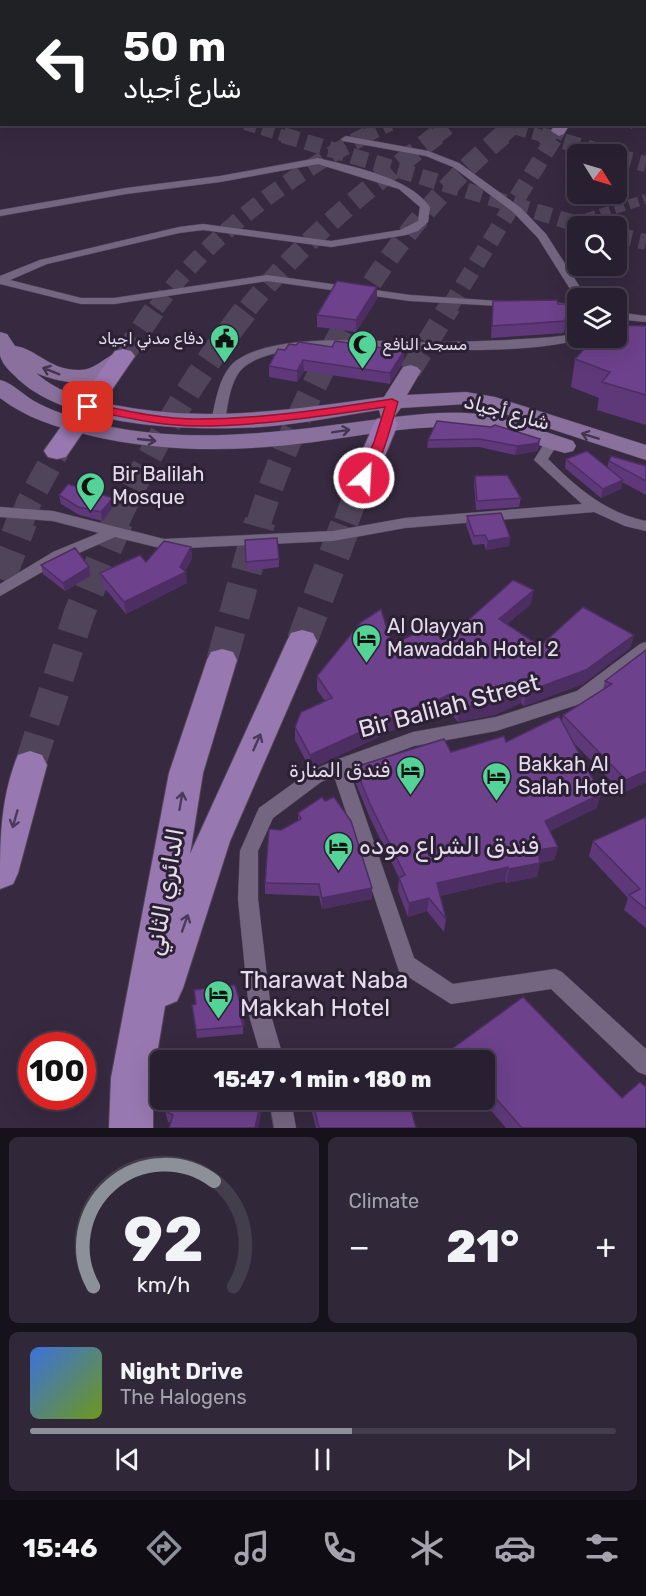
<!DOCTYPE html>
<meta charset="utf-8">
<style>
:root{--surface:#281f30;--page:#302738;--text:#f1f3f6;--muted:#a5a2ab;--line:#443d4c;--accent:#8c9099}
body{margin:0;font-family:Rubik,Vazirmatn,sans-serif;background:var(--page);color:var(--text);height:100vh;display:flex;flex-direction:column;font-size:22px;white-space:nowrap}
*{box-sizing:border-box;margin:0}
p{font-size:20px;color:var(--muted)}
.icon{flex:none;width:33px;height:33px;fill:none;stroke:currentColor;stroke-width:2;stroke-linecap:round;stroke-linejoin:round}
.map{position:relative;height:1128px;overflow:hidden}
.details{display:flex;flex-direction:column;gap:9px;padding:9px;background:#16111a;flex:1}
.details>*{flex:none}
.guide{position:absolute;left:0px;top:0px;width:646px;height:126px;box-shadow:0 6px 24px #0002,0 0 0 2px var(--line);background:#202124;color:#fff;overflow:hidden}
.needle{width:39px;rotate:127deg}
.buttons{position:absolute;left:567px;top:144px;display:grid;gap:12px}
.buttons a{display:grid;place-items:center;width:60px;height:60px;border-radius:9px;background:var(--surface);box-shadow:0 6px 24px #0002,0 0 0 2px var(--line);font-size:30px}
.speed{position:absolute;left:18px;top:1032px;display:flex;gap:12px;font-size:30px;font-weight:700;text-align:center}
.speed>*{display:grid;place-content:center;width:78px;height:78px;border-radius:50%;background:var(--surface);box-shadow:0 6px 24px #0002,0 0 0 2px var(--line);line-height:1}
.speed .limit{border:9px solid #d22;background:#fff;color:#111}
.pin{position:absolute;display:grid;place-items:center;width:51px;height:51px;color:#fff;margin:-26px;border-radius:12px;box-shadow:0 3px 9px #0006}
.me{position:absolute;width:66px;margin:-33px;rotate:25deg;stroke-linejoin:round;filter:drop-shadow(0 0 4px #0008)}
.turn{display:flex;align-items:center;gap:21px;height:126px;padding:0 24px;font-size:27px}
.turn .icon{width:78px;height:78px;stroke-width:2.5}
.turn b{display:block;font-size:42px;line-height:51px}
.big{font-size:45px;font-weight:800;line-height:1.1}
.details .card{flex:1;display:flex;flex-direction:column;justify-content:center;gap:9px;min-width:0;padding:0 21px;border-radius:9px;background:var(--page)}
.details .dial{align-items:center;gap:0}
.dial svg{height:156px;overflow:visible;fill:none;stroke:var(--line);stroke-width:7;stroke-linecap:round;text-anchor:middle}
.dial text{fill:var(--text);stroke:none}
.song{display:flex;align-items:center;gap:18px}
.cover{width:72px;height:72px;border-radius:9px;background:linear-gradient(135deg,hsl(220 70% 55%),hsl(80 70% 35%))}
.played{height:6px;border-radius:3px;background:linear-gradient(90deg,var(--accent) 55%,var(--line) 55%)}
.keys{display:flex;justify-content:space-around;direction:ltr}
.heat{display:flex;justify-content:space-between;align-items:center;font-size:33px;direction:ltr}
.details .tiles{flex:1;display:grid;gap:9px;grid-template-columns:1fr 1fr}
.card:last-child{grid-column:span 2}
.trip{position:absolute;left:150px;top:1050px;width:345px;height:60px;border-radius:9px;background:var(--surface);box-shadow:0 6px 24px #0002,0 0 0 2px var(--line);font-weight:800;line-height:60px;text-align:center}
.menu{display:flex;height:96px;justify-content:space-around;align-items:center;background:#100c13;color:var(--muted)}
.menu .icon{width:42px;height:42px}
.menu .active{color:var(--accent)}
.menu b{font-size:27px;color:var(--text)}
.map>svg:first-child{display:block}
</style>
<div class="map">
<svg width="646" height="1128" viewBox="0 0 646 1128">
<rect width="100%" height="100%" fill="#362940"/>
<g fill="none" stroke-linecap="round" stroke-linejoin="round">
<path stroke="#50445a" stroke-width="10" stroke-dasharray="10 5" stroke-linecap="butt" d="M 572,223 L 646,199"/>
<path stroke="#50445a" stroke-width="12" stroke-dasharray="12 6" stroke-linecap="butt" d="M 245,124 L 288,137
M 498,124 L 546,137"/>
<path stroke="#50445a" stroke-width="16" stroke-dasharray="16 8" stroke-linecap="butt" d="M 283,135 L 584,226
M 541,135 L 610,154
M 616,156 L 646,164
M 616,235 L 646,242"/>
<path stroke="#50445a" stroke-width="14" stroke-dasharray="14 7" stroke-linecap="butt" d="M 364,137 L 390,124
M 555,137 L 559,131"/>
<path stroke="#50445a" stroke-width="17" stroke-dasharray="17 9" stroke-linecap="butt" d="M 156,308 C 210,235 287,176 367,135
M 449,308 L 556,135"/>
<path stroke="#50445a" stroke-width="22" stroke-dasharray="22 11" stroke-linecap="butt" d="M 123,356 L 157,306
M 410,371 L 450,306"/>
<path stroke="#50445a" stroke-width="16" stroke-dasharray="16 8" stroke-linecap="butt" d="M 435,137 L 452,124
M 501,137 L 516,124"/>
<path stroke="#50445a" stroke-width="20" stroke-dasharray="20 10" stroke-linecap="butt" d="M 248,308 C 302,241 369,187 437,135
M 356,308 C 396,242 444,185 503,135"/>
<path stroke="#50445a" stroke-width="25" stroke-dasharray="25 12" stroke-linecap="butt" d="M 21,522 L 29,502 L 57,451
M 117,522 C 152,445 197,372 249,306
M 259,522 C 283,447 317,374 357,306
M 346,522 L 358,490"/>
<path stroke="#50445a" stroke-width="31" stroke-dasharray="31 15" stroke-linecap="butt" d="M 0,579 L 22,521
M 302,641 L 347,521
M 222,660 L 260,521
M 30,765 L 79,614 L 118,521"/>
<defs>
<path id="street" d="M 346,136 L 428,151 L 459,163 L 521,208 L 546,234 L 587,298 L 577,300 L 538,238 L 513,212 L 453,167 L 426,156 L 343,141 L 341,139 Z
M 318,158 C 353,167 409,177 430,207 L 428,222 L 418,231 L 406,235 L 331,247 L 203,230 L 179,233 L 47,264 L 10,280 L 81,298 L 114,298 L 267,275 L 410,295 L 513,302 L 519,305 L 517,307 L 410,301 L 267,281 L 114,304 L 81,304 L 0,284 L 0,276 L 40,260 L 179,227 L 203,224 L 331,241 L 400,230 L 418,221 L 420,207 L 399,189 L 318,164 L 220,182 L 126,194 L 0,216 L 0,210 L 126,188 L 220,176 Z
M 551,302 L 578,305 L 578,312 L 547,307 L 545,305 Z
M 616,312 L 646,316 L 646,322 L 616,319 Z
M 578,333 L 578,338 L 582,339 C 537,351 480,350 432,350 C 388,350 278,338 244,367 C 230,379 228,404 225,422 L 218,426 L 211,422 C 216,401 219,373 237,360 C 276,333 367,341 413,342 C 445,343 477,341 509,340 C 533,338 555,338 578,333 Z
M 552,438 L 559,442 L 548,459 C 577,488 606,513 646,521 L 646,531 L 625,526 L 594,512 L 405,528 L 333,541 L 164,549 L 115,537 L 63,560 L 0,596 L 0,584 L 53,552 L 99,533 L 53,521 L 0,517 L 0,507 L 53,511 L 164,539 L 333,531 L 405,518 L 582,504 L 534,460 L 547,439 Z
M 646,642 L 646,657 L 589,701 L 496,731 L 414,746 L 349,770 L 414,958 L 453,984 L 555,969 L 562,972 L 646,1049 L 646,1075 L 638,1072 L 551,989 L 451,1004 L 399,971 L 334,776 L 321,782 L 273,818 L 258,851 L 258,899 L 272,1019 L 284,1060 L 262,1060 L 250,1019 L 238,899 L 240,851 L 259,808 L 309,772 L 333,761 L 413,732 L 496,717 L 577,691 L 640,644 Z
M 269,1100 L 291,1100 L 296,1128 L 274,1128 Z"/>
<path id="secondary" d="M 0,47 L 2,47 L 2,55 L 0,55 Z"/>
<path id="primary" d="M 640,0 L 646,0 L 646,5 L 645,2 L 639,2 Z
M 645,42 L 646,42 L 646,50 L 645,50 Z
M 555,124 L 570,124 L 564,134 L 559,136 L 551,131 Z
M 0,332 L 7,334 L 15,346 C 37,349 50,371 80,370 C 100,370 111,347 130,352 L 133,356 C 111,389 69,387 36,373 C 60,394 89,401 120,406 C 211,423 294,409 384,397 L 403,367 L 410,365 L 417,367 L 421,371 L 407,395 L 466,392 L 495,397 L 646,445 L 646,460 L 490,409 L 466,404 L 401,408 L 394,417 C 422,414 451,411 478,414 C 511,419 542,431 573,441 L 576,446 L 573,451 L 565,453 C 531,444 499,428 464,427 C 413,425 364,435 314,442 C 238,452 162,453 88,435 C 56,427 26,418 0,398 L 0,380 C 13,383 23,395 34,401 C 50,410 68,416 86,421 C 186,448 287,431 387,418 L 381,417 L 379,410 C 340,416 300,424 261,427 C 192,431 72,428 19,380 C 12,373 2,365 0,355 C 0,348 0,339 0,332 Z"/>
<path id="highway" d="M 645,25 L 646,25 L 646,33 L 645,33 Z
M 123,349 L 131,351 L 135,356 L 66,457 L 57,459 L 48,457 L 44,451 L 48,445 L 115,351 Z
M 386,417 L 395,419 L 398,424 L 371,490 L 367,496 L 358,498 L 349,496 L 345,490 L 374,424 L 377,419 Z
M 302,630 L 313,633 L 317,641 L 230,841 L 183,988 L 177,1001 L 165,1006 L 153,1078 L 153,1128 L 109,1128 L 111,1078 L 169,773 L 207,660 L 211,652 L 222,649 L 233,652 L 237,660 L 203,773 L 190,854 L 287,641 L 291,633 Z
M 30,751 L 42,755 L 47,765 L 18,873 L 13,884 L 0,889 C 0,843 0,798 18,755 Z"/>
</defs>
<use href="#street" stroke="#514759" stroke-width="1"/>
<use href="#secondary" stroke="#514759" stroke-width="2"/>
<use href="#primary" stroke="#514759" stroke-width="1"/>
<use href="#highway" stroke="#514759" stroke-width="2"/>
<use href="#street" fill="#746680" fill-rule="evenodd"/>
<use href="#secondary" fill="#746680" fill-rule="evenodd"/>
<use href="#primary" fill="#8a719d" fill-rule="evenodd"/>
<use href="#highway" fill="#9878b0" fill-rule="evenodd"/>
</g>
<path fill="#5e3878" d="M 622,124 L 633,124 L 632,129 Z
M 377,299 L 356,332 L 317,327 L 317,315 Z
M 493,301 L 558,304 L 571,329 L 564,331 L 564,333 L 491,338 Z
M 646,326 L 646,425 L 597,410 L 599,398 L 571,387 L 575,359 Z
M 332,347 L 404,351 L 403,362 L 390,384 L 304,371 L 297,382 L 269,377 L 269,366 Z
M 437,421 L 539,447 L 537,451 L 515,455 L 479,447 L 427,448 L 428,440 Z
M 566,459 L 607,468 L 609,461 L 646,466 L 646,495 L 622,482 L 621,489 L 601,498 L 565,468 Z
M 475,476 L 521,498 L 519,507 L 476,510 L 474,484 Z
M 59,495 L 113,498 L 114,506 L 102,521 L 79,515 L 61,504 Z
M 467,516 L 510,537 L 509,546 L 486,550 L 484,544 L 473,545 L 466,525 Z
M 245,540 L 279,559 L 279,567 L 247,571 Z
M 191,547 L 192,559 L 185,571 L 187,583 L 126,614 L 102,585 L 100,573 L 146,562 Z
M 41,565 L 89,567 L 90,576 L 65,591 L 43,574 Z
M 531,604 L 507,624 L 540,646 L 634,635 L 630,648 L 583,684 L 524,706 L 521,703 L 495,715 L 458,722 L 447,709 L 421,721 L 419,718 L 310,769 L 295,740 L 295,727 L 325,701 L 317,690 L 317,676 L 392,645 L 447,639 Z
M 646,650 L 646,782 L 623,793 L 573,742 L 597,808 L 550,831 L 558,847 L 554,860 L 540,863 L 537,877 L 506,883 L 505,881 L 440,896 L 446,919 L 444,932 L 427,911 L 408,917 L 398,891 L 399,878 L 370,818 L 355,781 L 355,767 L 506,742 L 562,720 L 563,715 L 603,690 L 605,681 Z
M 298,813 L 372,899 L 322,909 L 319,896 L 265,894 L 265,883 L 281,830 L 298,821 Z
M 646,817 L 646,928 L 624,910 L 628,898 L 589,856 L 593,841 Z
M 192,1005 L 245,1024 L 243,1026 L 243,1034 L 197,1038 Z
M 453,1048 L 622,1098 L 646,1128 L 506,1128 L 482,1100 L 484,1100 L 484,1060 L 451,1060 Z
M 309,1100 L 409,1100 L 416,1128 L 316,1128 Z
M 165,1111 L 262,1112 L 170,1123 L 168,1122 Z"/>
<path fill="#4c2e62" d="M 377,287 L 377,299 L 356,332 L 356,320 Z
M 573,317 L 571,329 L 564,331 L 565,319 Z
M 404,351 L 403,362 L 390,384 L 390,373 Z
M 303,360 L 304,371 L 297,382 L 297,371 Z
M 540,439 L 539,447 L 537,451 L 515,455 L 517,446 Z
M 623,480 L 621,489 L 601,498 L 603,489 Z
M 113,498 L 114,506 L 102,521 L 101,512 Z
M 510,537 L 509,546 L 486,550 L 488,541 Z
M 191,547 L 192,559 L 184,572 L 186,572 L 187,583 L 126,614 L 124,602 L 180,567 Z
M 89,567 L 90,576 L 65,591 L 63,583 Z
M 534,590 L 531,604 L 497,632 L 499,619 Z
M 634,635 L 630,648 L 583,684 L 524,706 L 526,692 Z
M 523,690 L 521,703 L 495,715 L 458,722 L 459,708 Z
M 448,695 L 447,709 L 421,721 L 422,708 Z
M 420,705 L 419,718 L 310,769 L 310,755 Z
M 646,771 L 646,782 L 623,793 L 626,780 Z
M 601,794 L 597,808 L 542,835 L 545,821 Z
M 558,847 L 554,860 L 535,864 L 538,850 Z
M 540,863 L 537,877 L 506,883 L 509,869 Z
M 508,867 L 505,881 L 435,897 L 437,883 Z
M 372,888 L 372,899 L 322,909 L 322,898 Z
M 429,898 L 427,911 L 408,917 L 409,903 Z
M 244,1016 L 245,1024 L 242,1026 L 241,1018 Z
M 261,1101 L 262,1112 L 258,1128 L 255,1128 Z"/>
<path fill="#6d418c" stroke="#4c2e62" stroke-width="1.5" d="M 645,73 L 646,73 L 646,86 L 645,86 Z
M 645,95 L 646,95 L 646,108 L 645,108 Z
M 337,281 L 377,287 L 356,320 L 317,315 Z
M 557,300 L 558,304 L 568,304 L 573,317 L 565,319 L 565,321 L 492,326 L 493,301 Z
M 616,325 L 646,326 L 646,395 L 602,382 L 610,372 L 575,359 L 594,338 L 616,338 Z
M 335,341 L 404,351 L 390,373 L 303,360 L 297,371 L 269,366 L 278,349 L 285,350 L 289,344 L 296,345 L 299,342 L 332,347 Z
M 437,421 L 491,427 L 495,425 L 540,439 L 538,443 L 517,446 L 480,439 L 428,440 Z
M 587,451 L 623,480 L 603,489 L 566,459 Z
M 611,456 L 646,466 L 646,481 L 609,461 Z
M 507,475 L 521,498 L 477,501 L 475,476 Z
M 68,484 L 113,498 L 101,512 L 78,507 L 59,495 Z
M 501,513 L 510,537 L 488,541 L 485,535 L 474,536 L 467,516 Z
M 277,538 L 279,559 L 246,562 L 245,540 Z
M 164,541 L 191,547 L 180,567 L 186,572 L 124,602 L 100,573 L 140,555 L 146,562 Z
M 75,548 L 89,567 L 63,583 L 41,565 Z
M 513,580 L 534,590 L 499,619 L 540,646 L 583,607 L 634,635 L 586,670 L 526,692 L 523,690 L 498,701 L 459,708 L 448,695 L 422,708 L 420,705 L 310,755 L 295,727 L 301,712 L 332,698 L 317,676 L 361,622 L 381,609 L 392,645 L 430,626 L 447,639 Z
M 646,650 L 646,771 L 626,780 L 563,715 L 612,684 L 605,681 Z
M 559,716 L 601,794 L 545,821 L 558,847 L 538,850 L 540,863 L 509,869 L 508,867 L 437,883 L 446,919 L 429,898 L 409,903 L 399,878 L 405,875 L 370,804 L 355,767 L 444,739 L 451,752 L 504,736 L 506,742 Z
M 322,797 L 325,801 L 334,797 L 351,821 L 372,888 L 322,898 L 319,884 L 265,883 L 269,829 L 281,830 L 301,819 L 298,813 Z
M 646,817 L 646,909 L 629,895 L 640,889 L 593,841 Z
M 235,985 L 244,1016 L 241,1018 L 243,1026 L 196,1030 L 192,1005 L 196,1004 L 194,990 Z
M 523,997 L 622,1098 L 640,1082 L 646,1087 L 646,1128 L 522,1128 L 484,1085 L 484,1060 L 464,1060 L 453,1048 Z
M 398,1051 L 400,1060 L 365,1060 Z
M 170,1100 L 258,1100 L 261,1101 L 255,1128 L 169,1128 L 173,1115 L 165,1111 Z
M 312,1100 L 409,1100 L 416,1128 L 319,1128 Z"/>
<defs><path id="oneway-shaft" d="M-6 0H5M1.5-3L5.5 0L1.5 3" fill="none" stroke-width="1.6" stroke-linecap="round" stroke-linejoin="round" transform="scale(1.5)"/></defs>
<g stroke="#44344f">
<use href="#oneway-shaft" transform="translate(51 371) rotate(-158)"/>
<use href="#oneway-shaft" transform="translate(341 431) rotate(-9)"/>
<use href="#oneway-shaft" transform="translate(590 436) rotate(-163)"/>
<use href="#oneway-shaft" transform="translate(147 440) rotate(6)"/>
</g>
<g stroke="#4c3a5a">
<use href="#oneway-shaft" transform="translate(257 742) rotate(-66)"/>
<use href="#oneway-shaft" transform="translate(181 801) rotate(-80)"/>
<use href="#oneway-shaft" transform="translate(15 819) rotate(106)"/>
<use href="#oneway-shaft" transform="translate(185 923) rotate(-71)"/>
</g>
<path fill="#e11d48" stroke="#92132f" stroke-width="1.5" d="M 392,399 L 398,402 C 393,418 379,477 364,482 L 358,478 L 374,442 L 385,407 C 322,416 260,426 197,426 C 160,426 124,417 88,410 L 82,407 L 88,403 C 123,410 159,419 196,419 C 262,419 327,409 392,399 Z"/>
<defs>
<symbol id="civic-pin" viewBox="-11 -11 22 30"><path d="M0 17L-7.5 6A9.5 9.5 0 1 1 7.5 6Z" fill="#53d396" stroke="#2c2035"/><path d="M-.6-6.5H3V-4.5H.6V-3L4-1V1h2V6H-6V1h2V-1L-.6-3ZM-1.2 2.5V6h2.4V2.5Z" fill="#111"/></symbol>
<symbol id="mosque-pin" viewBox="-11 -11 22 30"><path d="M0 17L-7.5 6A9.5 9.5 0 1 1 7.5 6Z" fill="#53d396" stroke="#2c2035"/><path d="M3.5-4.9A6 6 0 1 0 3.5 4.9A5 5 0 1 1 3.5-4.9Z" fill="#111"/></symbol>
<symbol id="hotel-pin" viewBox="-11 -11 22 30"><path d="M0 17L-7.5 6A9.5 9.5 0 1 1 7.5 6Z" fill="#53d396" stroke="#2c2035"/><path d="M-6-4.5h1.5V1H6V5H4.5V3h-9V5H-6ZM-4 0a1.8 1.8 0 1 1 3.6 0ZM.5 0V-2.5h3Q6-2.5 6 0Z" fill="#111"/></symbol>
</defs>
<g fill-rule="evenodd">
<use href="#civic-pin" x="208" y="322" width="33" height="45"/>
<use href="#mosque-pin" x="346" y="328" width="33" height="45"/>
<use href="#mosque-pin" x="74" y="470" width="33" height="45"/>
<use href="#hotel-pin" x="350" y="622" width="33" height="45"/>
<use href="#hotel-pin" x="394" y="754" width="33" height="45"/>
<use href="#hotel-pin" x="480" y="760" width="33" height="45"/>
<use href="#hotel-pin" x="322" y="830" width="33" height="45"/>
<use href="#hotel-pin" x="202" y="978" width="33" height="45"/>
</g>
<g text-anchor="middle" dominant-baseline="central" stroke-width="6" stroke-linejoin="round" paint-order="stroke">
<g font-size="16" fill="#e5ddec" stroke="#2c2035" text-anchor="end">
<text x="204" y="338">دفاع مدني اجياد</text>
<text x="383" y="344" text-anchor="start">مسجد النافع</text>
</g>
<g font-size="20" fill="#e5ddec" stroke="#2c2035">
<text transform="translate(507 412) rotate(15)">شارع أجياد</text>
</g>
<g font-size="20" fill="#e5ddec" stroke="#2c2035" text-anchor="start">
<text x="112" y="474">Bir Balilah<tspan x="112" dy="23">Mosque</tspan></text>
<text x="387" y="626">Al Olayyan<tspan x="387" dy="23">Mawaddah Hotel 2</tspan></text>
<text x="518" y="764">Bakkah Al<tspan x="518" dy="23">Salah Hotel</tspan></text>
<text x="390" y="770" text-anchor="end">فندق المنارة</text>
</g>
<g font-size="24" fill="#e5ddec" stroke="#2c2035">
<text transform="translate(449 706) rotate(-15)">Bir Balilah Street</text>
<text transform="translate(165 892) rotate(-80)">الدائري الثاني</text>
</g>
<g font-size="24" fill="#e5ddec" stroke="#2c2035" text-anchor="start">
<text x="359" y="846">فندق الشراع موده</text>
<text x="240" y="980">Tharawat Naba<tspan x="240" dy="28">Makkah Hotel</tspan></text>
</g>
</g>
</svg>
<div class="buttons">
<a><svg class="needle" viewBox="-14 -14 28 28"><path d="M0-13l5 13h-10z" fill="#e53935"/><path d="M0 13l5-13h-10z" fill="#a5a2ab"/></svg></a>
<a><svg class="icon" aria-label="search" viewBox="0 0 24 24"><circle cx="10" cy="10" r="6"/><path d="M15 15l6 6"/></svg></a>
<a><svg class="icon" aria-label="layers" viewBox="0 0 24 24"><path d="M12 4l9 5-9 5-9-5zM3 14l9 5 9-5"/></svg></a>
</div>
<div class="speed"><div class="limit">100</div></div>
<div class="pin" style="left:88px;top:407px;background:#d93025"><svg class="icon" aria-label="arrive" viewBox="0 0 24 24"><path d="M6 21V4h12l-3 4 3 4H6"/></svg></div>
<svg class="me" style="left:364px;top:478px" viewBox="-20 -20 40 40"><circle r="17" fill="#e11d48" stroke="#fff" stroke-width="3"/><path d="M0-11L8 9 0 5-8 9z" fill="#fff"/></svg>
<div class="trip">15:47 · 1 min · 180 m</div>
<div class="guide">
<div class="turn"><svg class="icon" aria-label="left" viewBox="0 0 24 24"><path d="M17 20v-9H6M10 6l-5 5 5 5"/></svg><div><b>50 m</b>شارع أجياد</div></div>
</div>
</div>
<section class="details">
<div class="tiles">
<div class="card dial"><svg viewBox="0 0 100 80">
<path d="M14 69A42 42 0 1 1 86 69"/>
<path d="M14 69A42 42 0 0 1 76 15" stroke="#8c9099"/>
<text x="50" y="56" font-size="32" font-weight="700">92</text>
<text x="50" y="72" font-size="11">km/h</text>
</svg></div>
<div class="card"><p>Climate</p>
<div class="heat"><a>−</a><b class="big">21°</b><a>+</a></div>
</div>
<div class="card">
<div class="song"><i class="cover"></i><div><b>Night Drive</b><p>The Halogens</p></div></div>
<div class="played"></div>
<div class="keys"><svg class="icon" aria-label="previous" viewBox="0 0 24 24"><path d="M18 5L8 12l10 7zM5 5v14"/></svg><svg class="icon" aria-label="pause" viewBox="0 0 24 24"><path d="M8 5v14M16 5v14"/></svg><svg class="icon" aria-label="next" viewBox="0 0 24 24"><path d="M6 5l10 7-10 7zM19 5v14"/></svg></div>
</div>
</div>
</section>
<nav class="menu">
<b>15:46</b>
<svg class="icon active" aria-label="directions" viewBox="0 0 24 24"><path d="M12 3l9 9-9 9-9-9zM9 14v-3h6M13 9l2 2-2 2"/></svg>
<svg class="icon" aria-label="music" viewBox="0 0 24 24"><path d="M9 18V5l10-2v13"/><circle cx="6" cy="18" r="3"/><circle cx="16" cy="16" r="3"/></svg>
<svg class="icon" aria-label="phone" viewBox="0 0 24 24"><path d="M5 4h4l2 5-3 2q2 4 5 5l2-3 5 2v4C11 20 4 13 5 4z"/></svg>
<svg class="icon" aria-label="climate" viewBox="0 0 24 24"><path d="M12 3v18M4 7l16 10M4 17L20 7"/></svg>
<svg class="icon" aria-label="car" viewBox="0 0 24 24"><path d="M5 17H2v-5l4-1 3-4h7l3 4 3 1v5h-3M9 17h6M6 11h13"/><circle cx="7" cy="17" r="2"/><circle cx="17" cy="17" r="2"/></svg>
<svg class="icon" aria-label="filters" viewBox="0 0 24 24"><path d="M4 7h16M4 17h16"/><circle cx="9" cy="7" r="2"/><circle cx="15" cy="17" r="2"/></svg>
</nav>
